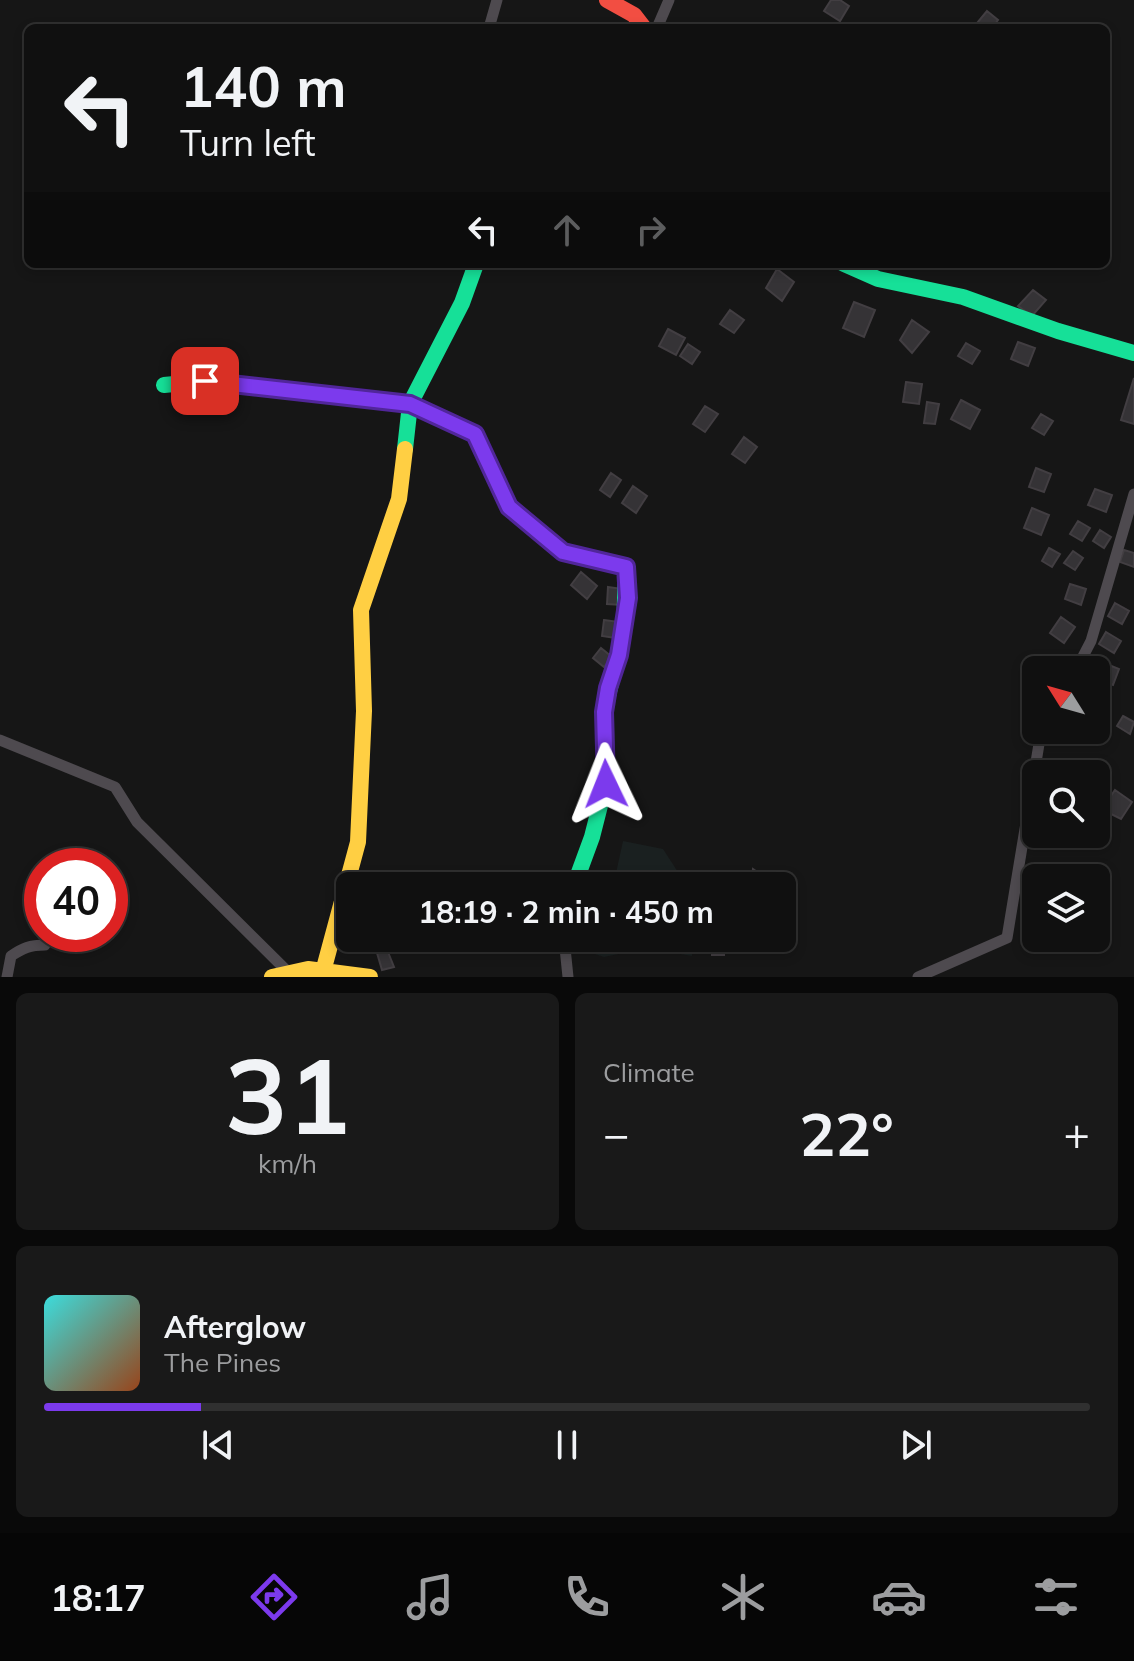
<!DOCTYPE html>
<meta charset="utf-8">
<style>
:root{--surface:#101010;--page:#191919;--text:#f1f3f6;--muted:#9c9d9f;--line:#303030;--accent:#7c3aed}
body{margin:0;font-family:Mulish,sans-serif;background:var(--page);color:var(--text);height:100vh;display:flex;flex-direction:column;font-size:30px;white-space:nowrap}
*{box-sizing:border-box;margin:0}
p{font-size:26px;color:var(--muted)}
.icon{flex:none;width:44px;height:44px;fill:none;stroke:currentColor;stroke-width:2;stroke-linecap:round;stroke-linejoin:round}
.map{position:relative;height:977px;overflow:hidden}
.panel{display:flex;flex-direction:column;gap:16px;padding:16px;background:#090909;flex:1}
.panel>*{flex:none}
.banner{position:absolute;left:24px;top:24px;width:1086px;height:244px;border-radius:12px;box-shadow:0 4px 12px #0003,0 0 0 2px var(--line);background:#101010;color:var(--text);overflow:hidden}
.needle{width:52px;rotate:307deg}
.tools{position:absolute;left:1022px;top:656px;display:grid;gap:16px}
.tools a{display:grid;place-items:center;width:88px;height:88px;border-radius:12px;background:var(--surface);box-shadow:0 4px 12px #0003,0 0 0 2px var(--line);font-size:40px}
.speed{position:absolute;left:24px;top:848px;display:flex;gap:16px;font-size:40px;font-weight:700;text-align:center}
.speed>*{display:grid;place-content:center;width:104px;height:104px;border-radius:50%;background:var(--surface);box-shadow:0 4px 12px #0003,0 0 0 2px var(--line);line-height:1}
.speed .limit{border:12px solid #d22;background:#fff;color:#111}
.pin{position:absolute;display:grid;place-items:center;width:68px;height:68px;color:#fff;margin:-34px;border-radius:16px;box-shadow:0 4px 12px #0006}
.me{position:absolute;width:88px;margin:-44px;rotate:358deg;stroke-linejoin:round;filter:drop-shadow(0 0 6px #0008)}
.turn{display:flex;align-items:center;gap:28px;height:168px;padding:0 24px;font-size:36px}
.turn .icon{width:104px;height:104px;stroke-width:2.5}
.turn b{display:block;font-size:56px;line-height:68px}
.lanes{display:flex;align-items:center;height:76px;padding:0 24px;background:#0003;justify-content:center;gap:40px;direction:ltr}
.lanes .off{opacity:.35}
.big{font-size:60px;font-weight:700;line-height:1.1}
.panel .tile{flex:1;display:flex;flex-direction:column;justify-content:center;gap:12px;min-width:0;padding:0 28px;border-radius:12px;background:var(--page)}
.panel .dial{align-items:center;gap:0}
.dial b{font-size:104px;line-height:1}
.song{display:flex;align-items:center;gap:24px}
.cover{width:96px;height:96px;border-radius:12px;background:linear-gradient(135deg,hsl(180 70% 55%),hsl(20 70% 35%))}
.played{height:8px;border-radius:4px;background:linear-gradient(90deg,var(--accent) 15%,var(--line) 15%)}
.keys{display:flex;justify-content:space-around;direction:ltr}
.heat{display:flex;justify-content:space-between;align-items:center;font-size:44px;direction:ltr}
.panel .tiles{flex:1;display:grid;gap:16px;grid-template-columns:1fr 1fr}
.tile:last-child{grid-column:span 2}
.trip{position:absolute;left:336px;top:872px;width:460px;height:80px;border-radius:12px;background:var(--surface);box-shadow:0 4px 12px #0003,0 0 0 2px var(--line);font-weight:700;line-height:80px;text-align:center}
.dock{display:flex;height:128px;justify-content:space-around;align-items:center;background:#060606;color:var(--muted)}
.dock .icon{width:56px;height:56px}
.dock .current{color:var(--accent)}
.dock b{font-size:36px;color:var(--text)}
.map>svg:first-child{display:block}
</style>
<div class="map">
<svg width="1134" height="977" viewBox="0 0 1134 977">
<rect width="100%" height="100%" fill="#161616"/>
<path fill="#1a2020" d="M 623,841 L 663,849 L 687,886 L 617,886 L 616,873 Z
M 587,938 L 693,938 L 692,956 L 647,948 L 604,957 L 586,951 Z"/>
<path fill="#353336" stroke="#423e42" stroke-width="2" d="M 831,0 L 840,0 L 849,6 L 840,21 L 824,11 Z
M 987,11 L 998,20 L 992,28 L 984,28 L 977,23 Z
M 777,269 L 794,282 L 782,301 L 766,288 Z
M 1033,290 L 1046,300 L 1032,316 L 1018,306 Z
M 854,302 L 875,310 L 864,337 L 843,328 Z
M 730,310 L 744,320 L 734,333 L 720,324 Z
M 912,320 L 929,332 L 912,353 L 900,340 Z
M 668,329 L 685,338 L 676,355 L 659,346 Z
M 1018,342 L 1035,348 L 1028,366 L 1011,359 Z
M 966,343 L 980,351 L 972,364 L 958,356 Z
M 688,344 L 700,352 L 692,364 L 680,356 Z
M 1134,378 L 1134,424 L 1121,420 Z
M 906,382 L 922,384 L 919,404 L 903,402 Z
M 961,400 L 980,410 L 970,429 L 951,419 Z
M 927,402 L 939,404 L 935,424 L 924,423 Z
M 705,406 L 718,414 L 705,432 L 693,424 Z
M 1041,414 L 1053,421 L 1044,435 L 1032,428 Z
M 744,437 L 757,447 L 745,463 L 732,454 Z
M 1036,468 L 1051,474 L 1044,492 L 1029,487 Z
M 611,473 L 621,480 L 610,497 L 600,490 Z
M 633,486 L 647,496 L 636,513 L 622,503 Z
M 1095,489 L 1112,495 L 1106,512 L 1088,505 Z
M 1032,508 L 1049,515 L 1041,535 L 1024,528 Z
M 1078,521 L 1090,528 L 1082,541 L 1070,534 Z
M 1100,530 L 1111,537 L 1104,548 L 1093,541 Z
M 1049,548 L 1060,554 L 1052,567 L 1042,561 Z
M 1124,550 L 1134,553 L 1134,567 L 1120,562 Z
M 1073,551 L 1083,558 L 1075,570 L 1064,563 Z
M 581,572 L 597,586 L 587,599 L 571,585 Z
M 1070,584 L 1086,589 L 1081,605 L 1065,599 Z
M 608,587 L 623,589 L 622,605 L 607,604 Z
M 1115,603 L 1129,611 L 1122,624 L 1108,616 Z
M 1061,617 L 1075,627 L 1064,643 L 1050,633 Z
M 604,620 L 619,622 L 616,638 L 602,636 Z
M 1106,632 L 1121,641 L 1114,653 L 1099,644 Z
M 601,648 L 612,657 L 604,667 L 593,658 Z
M 1104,663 L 1119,669 L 1113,685 L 1097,679 Z
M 1123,716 L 1134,722 L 1130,734 L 1117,726 Z
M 1115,790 L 1132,802 L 1121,819 L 1109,813 L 1106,803 Z
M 753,869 L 766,878 L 764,886 L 751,886 Z
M 712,940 L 724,940 L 724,955 L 712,955 Z
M 384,942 L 394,967 L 382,970 L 375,946 Z"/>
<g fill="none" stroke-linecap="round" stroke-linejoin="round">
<path stroke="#4e4a4f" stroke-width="11" d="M 489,28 L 497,0
M 657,28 L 669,0
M 1076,670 L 1091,641 L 1134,494
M 0,740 L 115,787 L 137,822 L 287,971
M 564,938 L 568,977
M 7,977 L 11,956 C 23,948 30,945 45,945
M 918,977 L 1007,938 L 1039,744 L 1046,730"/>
<path stroke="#16e098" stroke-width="16" d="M 844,264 L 878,279 L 963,297 L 1058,331 L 1134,353
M 164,385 L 205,381 L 410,404 L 475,434 L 509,507 L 563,552 L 626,567 L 624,631 L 604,712 L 605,786 L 592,837 L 574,886
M 405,449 L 410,404 L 462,303 L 476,264"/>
<path stroke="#ffcf43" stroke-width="16" d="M 324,968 L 358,842 L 364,711 L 361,610 L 399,499 L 405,449
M 272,977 L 308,969 L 370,977"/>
<path stroke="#f24e42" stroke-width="16" d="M 607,0 L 634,15 L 644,28"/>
</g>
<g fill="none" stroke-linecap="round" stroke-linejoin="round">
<defs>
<path id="route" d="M 205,381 L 410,404 L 475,434 L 509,507 L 563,552 L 626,567 L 628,598 L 619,655 L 608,688 L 604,712 L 606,784"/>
</defs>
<use href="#route" stroke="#51269a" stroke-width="20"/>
<use href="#route" stroke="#7c3aed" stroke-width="14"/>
</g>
</svg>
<div class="tools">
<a><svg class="needle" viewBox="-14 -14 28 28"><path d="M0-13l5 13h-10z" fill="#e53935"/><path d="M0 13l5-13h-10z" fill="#9c9d9f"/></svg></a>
<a><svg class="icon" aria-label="search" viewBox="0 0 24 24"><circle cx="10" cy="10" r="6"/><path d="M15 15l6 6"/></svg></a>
<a><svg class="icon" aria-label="layers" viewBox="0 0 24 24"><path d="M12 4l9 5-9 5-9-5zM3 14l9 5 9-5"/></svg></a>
</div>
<div class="speed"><div class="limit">40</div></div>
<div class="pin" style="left:205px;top:381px;background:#d93025"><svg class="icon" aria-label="arrive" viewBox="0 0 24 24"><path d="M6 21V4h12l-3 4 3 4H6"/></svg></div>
<svg class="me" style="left:606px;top:784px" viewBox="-20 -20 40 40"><path d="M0-17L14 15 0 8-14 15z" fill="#7c3aed" stroke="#fff" stroke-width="4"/></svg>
<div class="trip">18:19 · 2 min · 450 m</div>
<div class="banner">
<div class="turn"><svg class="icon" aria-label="left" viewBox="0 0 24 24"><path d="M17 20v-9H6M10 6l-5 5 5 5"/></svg><div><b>140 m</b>Turn left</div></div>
<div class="lanes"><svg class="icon" aria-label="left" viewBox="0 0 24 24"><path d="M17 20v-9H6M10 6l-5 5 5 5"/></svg><svg class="icon off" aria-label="ahead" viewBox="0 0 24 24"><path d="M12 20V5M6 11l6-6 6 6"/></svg><svg class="icon off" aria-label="right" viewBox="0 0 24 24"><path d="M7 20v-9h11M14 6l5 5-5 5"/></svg></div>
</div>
</div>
<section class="panel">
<div class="tiles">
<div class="tile dial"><b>31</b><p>km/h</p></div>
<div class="tile"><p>Climate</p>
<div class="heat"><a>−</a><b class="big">22°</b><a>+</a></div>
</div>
<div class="tile">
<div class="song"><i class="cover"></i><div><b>Afterglow</b><p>The Pines</p></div></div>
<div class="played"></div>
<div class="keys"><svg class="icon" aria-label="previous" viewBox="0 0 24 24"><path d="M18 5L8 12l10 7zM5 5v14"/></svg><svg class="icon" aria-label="pause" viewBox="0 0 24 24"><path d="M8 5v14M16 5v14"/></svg><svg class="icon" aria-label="next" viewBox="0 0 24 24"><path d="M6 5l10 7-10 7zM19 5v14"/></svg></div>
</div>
</div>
</section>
<nav class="dock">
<b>18:17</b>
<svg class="icon current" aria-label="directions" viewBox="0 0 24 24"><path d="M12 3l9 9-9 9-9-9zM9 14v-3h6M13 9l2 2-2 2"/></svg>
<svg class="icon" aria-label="music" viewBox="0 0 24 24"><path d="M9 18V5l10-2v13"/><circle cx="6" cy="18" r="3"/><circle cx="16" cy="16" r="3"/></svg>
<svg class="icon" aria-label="phone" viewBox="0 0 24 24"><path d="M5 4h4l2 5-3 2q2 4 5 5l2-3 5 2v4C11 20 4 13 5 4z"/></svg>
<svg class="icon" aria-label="climate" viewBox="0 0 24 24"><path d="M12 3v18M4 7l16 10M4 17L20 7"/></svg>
<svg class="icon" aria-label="car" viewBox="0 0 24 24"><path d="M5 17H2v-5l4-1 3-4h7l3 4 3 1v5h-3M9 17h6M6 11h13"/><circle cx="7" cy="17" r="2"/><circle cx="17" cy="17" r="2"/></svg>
<svg class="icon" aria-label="filters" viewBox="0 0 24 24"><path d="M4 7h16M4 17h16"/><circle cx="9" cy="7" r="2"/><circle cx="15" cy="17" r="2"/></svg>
</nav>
